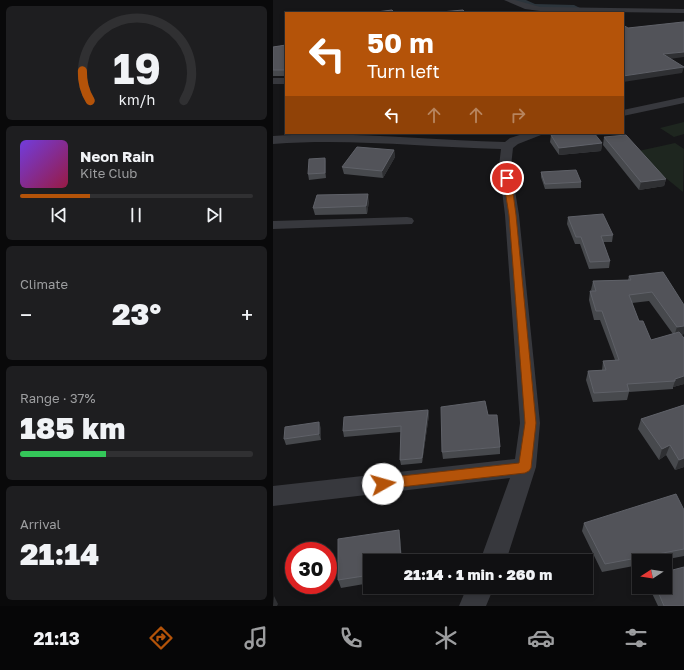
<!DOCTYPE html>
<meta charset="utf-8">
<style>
:root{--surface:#101012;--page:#1e1e20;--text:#f1f3f6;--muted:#9c9d9f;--line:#303032;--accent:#b45309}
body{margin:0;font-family:"Golos Text",sans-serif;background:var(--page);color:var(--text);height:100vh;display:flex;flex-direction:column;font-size:15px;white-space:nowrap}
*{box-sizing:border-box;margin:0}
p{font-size:13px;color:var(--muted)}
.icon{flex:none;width:22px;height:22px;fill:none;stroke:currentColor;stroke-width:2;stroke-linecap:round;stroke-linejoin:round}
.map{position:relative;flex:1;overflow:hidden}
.panel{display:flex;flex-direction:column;gap:6px;padding:6px;background:#09090a;width:273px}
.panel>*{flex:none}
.top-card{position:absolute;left:12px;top:12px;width:339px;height:122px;border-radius:0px;box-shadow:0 2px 6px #0003,0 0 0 1px var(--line);background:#b45309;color:#fff;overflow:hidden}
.needle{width:26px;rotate:258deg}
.fabs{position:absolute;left:359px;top:554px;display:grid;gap:8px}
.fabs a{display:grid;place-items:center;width:40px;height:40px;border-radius:0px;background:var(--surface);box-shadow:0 2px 6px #0003,0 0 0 1px var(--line);font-size:20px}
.speed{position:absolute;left:12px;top:542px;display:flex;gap:8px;font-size:20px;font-weight:700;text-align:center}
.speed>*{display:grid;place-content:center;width:52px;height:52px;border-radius:50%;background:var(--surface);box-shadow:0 2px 6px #0003,0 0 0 1px var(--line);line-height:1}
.speed .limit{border:6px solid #d22;background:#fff;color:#111}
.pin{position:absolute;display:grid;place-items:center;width:34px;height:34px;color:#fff;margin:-17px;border:2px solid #fff;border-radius:50%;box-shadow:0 1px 4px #0007}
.me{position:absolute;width:44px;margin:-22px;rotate:83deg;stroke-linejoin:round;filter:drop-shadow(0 0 3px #0008)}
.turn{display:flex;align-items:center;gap:14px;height:84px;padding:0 16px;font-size:18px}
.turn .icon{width:52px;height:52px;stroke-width:2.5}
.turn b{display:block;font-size:28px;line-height:34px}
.lanes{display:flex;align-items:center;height:38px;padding:0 16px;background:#0003;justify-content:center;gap:20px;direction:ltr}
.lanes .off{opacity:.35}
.big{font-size:30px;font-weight:800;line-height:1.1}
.panel .card{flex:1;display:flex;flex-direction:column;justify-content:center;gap:6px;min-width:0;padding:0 14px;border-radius:6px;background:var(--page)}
.panel .dial{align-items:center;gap:0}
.dial svg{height:104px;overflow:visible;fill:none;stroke:var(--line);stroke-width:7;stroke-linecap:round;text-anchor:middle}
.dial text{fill:var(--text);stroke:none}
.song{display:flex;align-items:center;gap:12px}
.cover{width:48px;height:48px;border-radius:6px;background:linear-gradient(135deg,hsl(260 70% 55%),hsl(340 70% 35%))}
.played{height:4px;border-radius:2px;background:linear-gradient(90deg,var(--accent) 30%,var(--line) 30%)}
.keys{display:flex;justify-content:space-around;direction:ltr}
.heat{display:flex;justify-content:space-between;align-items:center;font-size:22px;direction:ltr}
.charge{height:6px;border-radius:3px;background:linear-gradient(90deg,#34c759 37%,var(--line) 0)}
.trip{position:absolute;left:90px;top:554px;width:230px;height:40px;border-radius:0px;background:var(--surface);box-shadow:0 2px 6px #0003,0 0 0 1px var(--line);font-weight:800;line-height:40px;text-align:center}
.dock{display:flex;height:64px;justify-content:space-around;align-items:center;background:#060607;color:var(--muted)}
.dock .icon{width:28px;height:28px}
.dock .on{color:var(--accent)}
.dock b{font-size:18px;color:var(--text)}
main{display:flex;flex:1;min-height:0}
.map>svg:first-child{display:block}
</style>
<main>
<section class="panel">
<div class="card dial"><svg viewBox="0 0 100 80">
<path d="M14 69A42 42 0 1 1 86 69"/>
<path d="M14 69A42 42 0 0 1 8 46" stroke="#b45309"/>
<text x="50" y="56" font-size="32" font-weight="700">19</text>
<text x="50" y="72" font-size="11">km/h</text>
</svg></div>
<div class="card">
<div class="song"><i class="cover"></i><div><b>Neon Rain</b><p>Kite Club</p></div></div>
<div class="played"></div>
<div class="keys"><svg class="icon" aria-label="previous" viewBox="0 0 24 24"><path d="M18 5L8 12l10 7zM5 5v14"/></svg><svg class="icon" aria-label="pause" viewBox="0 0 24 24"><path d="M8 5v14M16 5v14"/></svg><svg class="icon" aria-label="next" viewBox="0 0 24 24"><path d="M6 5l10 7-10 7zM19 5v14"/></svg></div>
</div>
<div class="card"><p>Climate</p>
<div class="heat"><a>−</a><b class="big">23°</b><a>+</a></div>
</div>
<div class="card"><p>Range · 37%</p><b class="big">185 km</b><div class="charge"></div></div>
<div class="card"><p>Arrival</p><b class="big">21:14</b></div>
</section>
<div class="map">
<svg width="411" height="606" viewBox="0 0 411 606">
<rect width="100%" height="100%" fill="#161618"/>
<path fill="#1e261f" d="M 411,122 L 411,134 L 401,137 L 387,128 Z
M 402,143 L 411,149 L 410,192 L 361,152 Z"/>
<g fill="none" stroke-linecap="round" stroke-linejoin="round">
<path fill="#2c353c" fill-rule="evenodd" d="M 239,0 L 253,0 L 262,4 L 301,5 L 307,8 L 301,11 L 260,10 L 240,2 Z"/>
<path fill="#37383d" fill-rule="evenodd" d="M 231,0 L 242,0 L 267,7 L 411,9 L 411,13 L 267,11 L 252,9 Z
M 0,78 L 13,78 L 13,84 L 0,84 Z
M 411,97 L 411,103 L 350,116 L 350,110 Z
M 253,133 L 270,133 L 268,135 L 245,144 L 240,148 L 238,166 L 246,215 L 267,423 L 263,467 L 233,561 L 207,561 L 237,478 L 0,506 L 0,486 L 242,459 L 247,423 L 232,215 L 226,166 L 228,149 C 151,147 76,138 0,144 L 0,136 C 78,131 155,140 232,142 L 237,138 Z
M 134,217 L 139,218 L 141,221 L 139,224 L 0,229 L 0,221 Z
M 194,587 L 221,587 L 213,606 L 186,606 Z"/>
</g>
<path fill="#47494d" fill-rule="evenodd" d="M 13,45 L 13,76 L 0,76 L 0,47 Z
M 278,135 L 329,143 L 328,151 L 286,155 L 277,142 Z
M 331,137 L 393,179 L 391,186 L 366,190 L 330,145 Z
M 121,150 L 122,157 L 110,178 L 71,174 L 69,167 Z
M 52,158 L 53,163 L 53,178 L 36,180 L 35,174 Z
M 268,172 L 308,182 L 308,188 L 272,189 L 268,177 Z
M 96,201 L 94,214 L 42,215 L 40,208 Z
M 295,217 L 340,235 L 339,242 L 330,242 L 337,261 L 336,268 L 316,269 L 307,244 L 302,244 L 294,224 Z
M 356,276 L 411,305 L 411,334 L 408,335 L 411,384 L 400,387 L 400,389 L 356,392 L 354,400 L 320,402 L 313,380 L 315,371 L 329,370 L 330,361 L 342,360 L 327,320 L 321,320 L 316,300 L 317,291 L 319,291 L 318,290 L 320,281 L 355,280 ZM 376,301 L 400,334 L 378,340 L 366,321 L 359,303 Z
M 411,405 L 411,467 L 402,470 L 393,455 L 386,460 L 365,429 L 368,419 Z
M 155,410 L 156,415 L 149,463 L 128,465 L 127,460 L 128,432 L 71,437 L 70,431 Z
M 48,428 L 48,440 L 13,445 L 11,439 Z
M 227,447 L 227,454 L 170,459 L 169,452 Z
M 411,510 L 411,556 L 385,561 L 366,561 L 366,565 L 329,572 L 309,531 L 311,523 Z
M 127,537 L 129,561 L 97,561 L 97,583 L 68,588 L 65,580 Z
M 376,587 L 392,587 L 411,606 L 385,606 Z"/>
<path fill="#2f3033" d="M 411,52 L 411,57 L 389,60 L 390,54 Z
M 411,67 L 409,73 L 350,82 L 350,76 Z
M 329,143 L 328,151 L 286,155 L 286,148 Z
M 121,150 L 122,157 L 110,178 L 109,171 Z
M 52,158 L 53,163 L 53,178 L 52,173 Z
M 393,179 L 391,186 L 366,190 L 368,182 Z
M 95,194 L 96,201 L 94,214 L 93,206 Z
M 411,326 L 411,334 L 401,336 L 404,327 Z
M 411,376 L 411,384 L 400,387 L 402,381 L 402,379 Z
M 155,410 L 156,415 L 149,463 L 149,458 Z
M 46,422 L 48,428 L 48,440 L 46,434 Z
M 397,445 L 393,455 L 386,460 L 389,449 Z
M 411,458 L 411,467 L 402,470 L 406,460 Z
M 126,530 L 127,537 L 129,561 L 128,561 Z
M 1,596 L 5,604 L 4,606 L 0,606 Z"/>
<path fill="#525359" stroke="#5f6168" d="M 119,10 L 122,13 L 96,13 Z
M 190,10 L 193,13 L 169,13 L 168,12 Z
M 410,22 L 411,22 L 411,52 L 390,54 L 411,67 L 350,76 L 350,25 L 355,28 Z
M 13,45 L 13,72 L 12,70 L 0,70 L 0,47 Z
M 299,133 L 321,133 L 329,143 L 286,148 L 278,135 Z
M 353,135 L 393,179 L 368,182 L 331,137 Z
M 84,147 L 121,150 L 109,171 L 69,167 Z
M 52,158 L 52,173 L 35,174 L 36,159 Z
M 303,170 L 308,182 L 272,184 L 268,172 Z
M 95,194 L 93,206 L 40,208 L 44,195 Z
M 330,214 L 340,235 L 328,236 L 337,261 L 317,262 L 308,237 L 303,237 L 295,217 Z
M 390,272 L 411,305 L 411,326 L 404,327 L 379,292 L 356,295 L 366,321 L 370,321 L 378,340 L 406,332 L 411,338 L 411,376 L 402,379 L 402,381 L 354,384 L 356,391 L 321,393 L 315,371 L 333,370 L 330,361 L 346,360 L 329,311 L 323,311 L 317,291 L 323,291 L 320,281 L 358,280 L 356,276 Z
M 212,401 L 215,415 L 224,415 L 227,447 L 169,452 L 168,407 Z
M 411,405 L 411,458 L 406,460 L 397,445 L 389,449 L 368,419 Z
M 155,410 L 149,458 L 127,460 L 128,426 L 70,431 L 71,417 Z
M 46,422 L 46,434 L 11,439 L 12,427 Z
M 403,494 L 411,510 L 411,549 L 332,564 L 311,523 Z
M 126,530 L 128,561 L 97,561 L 97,575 L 65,580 L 65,539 Z
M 411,567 L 411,606 L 391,606 L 383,587 L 392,587 L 392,572 Z"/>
<path fill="#b45309" stroke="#753606" d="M 234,176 L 238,178 L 243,215 L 263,423 L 258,468 L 256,471 L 252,473 L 110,489 L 106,488 L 104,484 L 106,480 L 110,478 L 246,463 L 252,423 L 236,215 L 230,178 Z"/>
</svg>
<div class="fabs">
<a><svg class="needle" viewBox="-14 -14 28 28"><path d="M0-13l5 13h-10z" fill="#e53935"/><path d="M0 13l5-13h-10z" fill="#9c9d9f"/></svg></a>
</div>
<div class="speed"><div class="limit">30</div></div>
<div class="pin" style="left:234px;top:178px;background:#d93025"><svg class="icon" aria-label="arrive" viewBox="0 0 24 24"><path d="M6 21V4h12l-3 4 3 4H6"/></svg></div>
<svg class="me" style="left:110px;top:484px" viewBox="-20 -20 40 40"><circle r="19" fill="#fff"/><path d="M0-13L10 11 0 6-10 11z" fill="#b45309"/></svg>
<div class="trip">21:14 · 1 min · 260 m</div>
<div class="top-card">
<div class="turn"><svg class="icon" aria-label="left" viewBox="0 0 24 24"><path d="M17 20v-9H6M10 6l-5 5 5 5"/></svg><div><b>50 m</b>Turn left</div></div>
<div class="lanes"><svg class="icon" aria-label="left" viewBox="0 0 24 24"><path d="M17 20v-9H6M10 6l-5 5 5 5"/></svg><svg class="icon off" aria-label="ahead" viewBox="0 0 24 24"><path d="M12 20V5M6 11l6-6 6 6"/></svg><svg class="icon off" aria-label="ahead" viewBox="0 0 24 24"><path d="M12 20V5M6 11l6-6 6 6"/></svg><svg class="icon off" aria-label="right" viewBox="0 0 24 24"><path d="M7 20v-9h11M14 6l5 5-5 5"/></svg></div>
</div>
</div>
</main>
<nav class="dock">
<b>21:13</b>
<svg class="icon on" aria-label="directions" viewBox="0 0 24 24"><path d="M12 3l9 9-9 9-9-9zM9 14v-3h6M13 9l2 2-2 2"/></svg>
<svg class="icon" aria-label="music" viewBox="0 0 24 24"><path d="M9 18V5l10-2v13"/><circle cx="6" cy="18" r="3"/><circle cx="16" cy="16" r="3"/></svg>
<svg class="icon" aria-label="phone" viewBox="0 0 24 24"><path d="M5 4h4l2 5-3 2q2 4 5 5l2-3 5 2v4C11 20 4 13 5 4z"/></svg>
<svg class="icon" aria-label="climate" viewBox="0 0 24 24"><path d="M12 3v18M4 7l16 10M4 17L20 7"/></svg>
<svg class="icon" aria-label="car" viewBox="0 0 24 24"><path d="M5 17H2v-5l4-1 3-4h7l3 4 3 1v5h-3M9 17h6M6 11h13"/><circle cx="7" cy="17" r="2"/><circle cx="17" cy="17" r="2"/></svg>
<svg class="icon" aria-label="filters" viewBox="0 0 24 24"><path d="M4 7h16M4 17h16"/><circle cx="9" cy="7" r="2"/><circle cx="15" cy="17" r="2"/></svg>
</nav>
